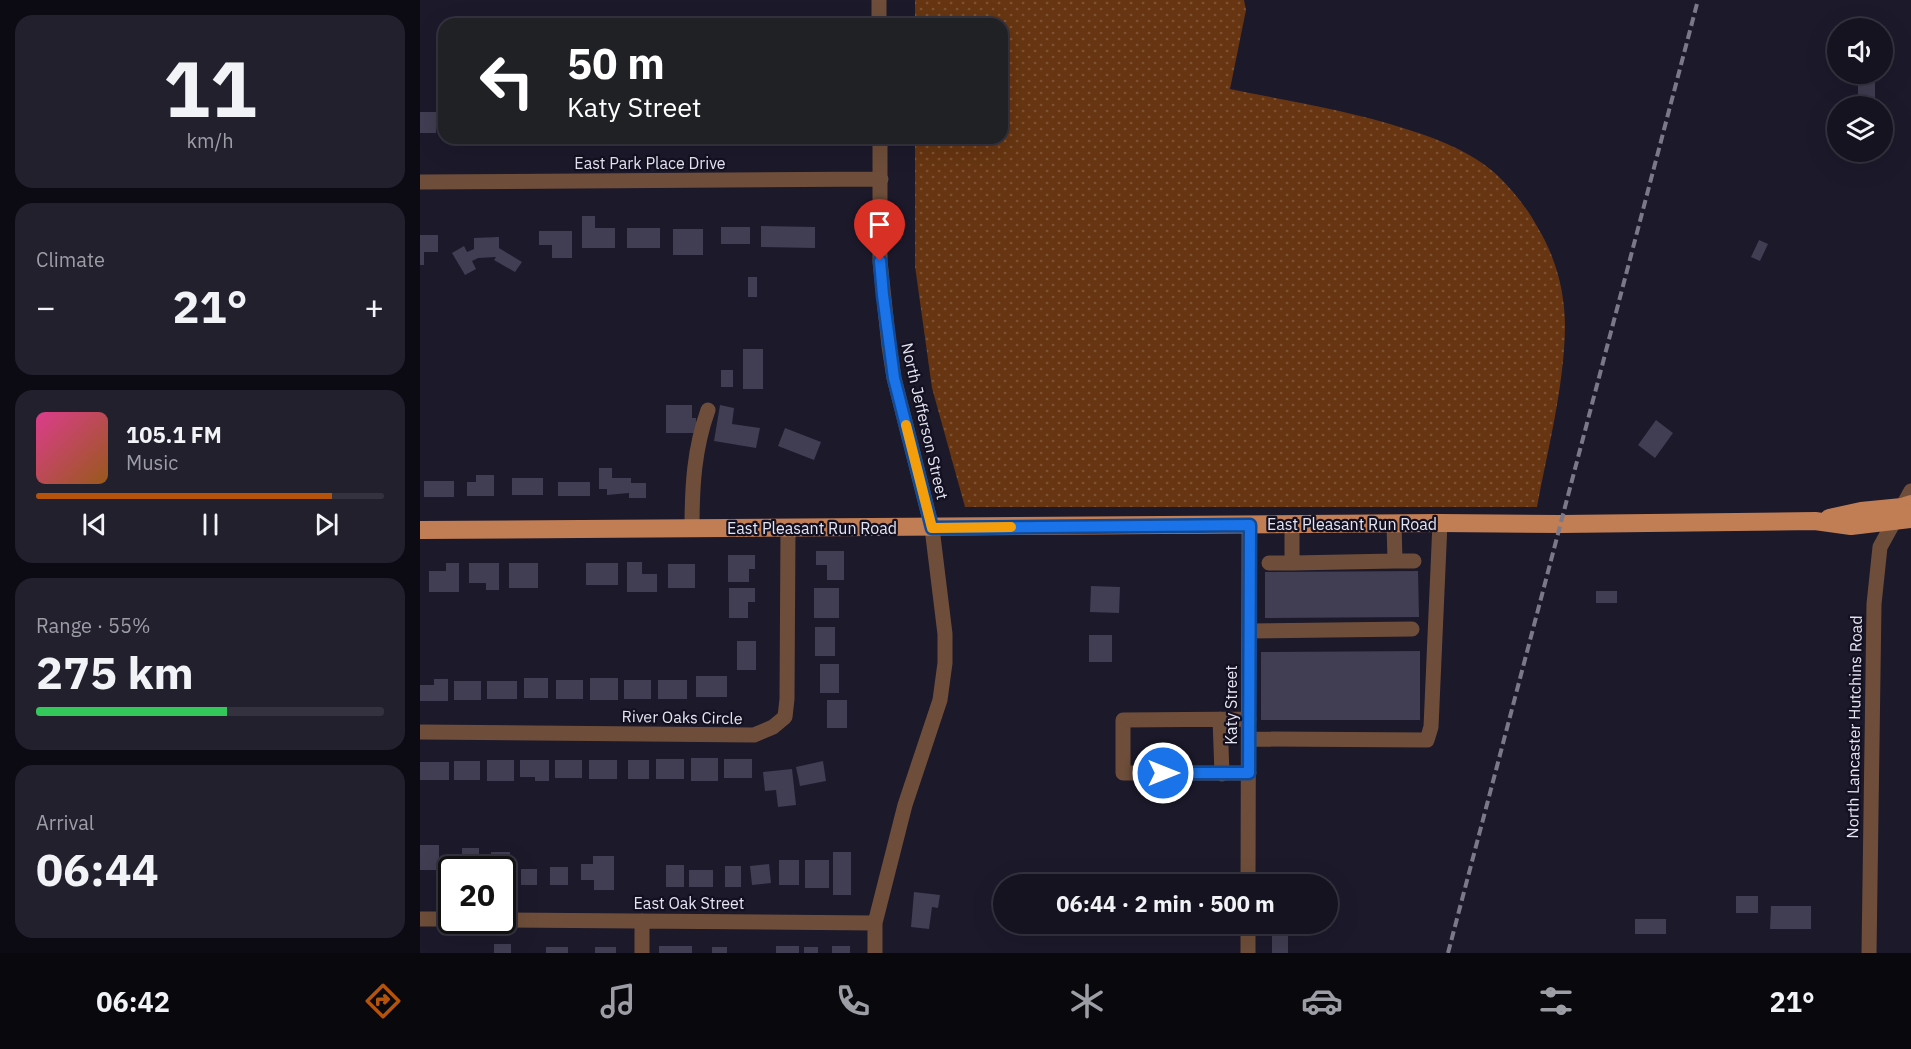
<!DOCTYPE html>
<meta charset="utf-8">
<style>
:root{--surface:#151320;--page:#22202d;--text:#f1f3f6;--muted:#9d9ea5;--line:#34323e;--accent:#b45309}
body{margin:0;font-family:"IBM Plex Sans",sans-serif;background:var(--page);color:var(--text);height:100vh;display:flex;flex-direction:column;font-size:22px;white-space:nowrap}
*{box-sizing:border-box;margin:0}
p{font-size:20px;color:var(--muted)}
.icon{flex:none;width:33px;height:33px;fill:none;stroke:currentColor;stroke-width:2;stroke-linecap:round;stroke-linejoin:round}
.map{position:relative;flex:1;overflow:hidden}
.side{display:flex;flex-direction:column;gap:15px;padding:15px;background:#0c0a12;width:420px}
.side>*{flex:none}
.hud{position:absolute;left:18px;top:18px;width:570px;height:126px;border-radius:18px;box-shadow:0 6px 24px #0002,0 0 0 2px var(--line);background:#202124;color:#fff;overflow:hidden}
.tools{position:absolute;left:1407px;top:18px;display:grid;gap:12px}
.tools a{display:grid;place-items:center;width:66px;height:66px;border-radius:50%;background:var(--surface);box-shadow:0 6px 24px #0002,0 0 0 2px var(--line);font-size:30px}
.speed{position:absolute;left:18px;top:856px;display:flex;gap:12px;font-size:30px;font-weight:700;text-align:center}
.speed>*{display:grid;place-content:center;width:78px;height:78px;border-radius:50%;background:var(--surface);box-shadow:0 6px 24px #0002,0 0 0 2px var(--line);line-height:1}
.speed .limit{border:3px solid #111;border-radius:9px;background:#fff;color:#111}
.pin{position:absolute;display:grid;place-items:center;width:51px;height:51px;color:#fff;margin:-62px -26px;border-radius:50% 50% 50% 0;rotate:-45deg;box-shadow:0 0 6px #0007}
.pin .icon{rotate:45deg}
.me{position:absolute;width:66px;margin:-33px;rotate:90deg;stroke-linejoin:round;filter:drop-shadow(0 0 4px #0008)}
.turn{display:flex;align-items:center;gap:21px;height:126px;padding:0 30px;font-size:27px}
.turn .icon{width:78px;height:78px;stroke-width:2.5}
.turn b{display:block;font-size:42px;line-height:51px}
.big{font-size:45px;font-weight:800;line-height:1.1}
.side .widget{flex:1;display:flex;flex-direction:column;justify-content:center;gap:9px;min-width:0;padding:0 21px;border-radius:18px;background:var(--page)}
.side .dial{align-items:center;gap:0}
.dial b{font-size:78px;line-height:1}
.song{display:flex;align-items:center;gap:18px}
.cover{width:72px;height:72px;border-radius:9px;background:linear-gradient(135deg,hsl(330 70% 55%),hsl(30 70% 35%))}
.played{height:6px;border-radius:3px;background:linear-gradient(90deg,var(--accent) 85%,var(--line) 85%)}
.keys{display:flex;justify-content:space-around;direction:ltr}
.heat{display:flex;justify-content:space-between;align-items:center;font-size:33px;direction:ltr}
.charge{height:9px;border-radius:4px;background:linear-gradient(90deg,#34c759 55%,var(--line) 0)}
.trip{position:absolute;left:573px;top:874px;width:345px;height:60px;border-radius:30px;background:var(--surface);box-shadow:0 6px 24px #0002,0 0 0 2px var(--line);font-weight:800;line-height:60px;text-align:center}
.tabs{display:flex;height:96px;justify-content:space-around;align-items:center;background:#08080d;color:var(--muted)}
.tabs .icon{width:42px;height:42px}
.tabs .on{color:var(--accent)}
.tabs b{font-size:27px;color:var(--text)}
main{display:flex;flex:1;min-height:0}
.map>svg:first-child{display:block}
</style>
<main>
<section class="side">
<div class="widget dial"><b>11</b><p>km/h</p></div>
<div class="widget"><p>Climate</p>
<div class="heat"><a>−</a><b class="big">21°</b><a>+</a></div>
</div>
<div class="widget">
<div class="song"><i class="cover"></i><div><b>105.1 FM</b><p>Music</p></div></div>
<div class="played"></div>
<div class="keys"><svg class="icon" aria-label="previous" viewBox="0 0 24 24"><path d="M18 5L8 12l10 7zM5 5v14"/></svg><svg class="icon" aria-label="pause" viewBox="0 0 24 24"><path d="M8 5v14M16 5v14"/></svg><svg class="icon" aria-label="next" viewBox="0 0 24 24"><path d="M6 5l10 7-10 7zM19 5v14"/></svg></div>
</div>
<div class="widget"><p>Range · 55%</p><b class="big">275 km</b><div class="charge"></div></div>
<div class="widget"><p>Arrival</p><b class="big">06:44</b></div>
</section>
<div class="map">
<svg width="1491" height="953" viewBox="0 0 1491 953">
<defs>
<pattern id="grass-dots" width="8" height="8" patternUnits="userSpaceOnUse" patternTransform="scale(1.5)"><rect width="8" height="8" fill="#673511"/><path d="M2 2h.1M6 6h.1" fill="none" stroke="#7d5234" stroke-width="1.8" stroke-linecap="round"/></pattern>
</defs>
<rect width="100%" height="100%" fill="#1c192b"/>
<path fill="url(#grass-dots)" d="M 495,0 L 824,0 L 826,10 L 810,89 C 868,101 927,110 983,128 C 1016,138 1050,151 1076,174 C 1093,190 1107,208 1118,228 C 1136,258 1145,292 1145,327 C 1144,388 1128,448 1117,507 L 545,507 L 512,388 L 495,266 L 495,138 L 582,138 L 582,24 L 495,24 Z"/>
<path fill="#413d52" d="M 1438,74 L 1455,74 L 1455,106 L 1438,106 Z
M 0,112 L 16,112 L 16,133 L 0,133 Z
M 162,216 L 175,216 L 175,228 L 195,228 L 195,248 L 162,248 Z
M 341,226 L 395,227 L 395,248 L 341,247 Z
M 301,227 L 330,227 L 330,244 L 301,244 Z
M 207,228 L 240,228 L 240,248 L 207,248 Z
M 253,229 L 283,229 L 283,255 L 253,255 Z
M 119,231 L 152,231 L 152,258 L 132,258 L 132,245 L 119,245 Z
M 0,235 L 18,235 L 18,252 L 4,252 L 4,265 L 0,265 Z
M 79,237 L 79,248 L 102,262 L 95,272 L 74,260 L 76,257 L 58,258 L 52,261 L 56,269 L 45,275 L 32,253 L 44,246 L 47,252 L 54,249 L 54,238 Z
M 1339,240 L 1348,244 L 1340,261 L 1331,257 Z
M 328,277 L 337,277 L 337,297 L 328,297 Z
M 323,349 L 343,349 L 343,389 L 323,389 Z
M 301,370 L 313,370 L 313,387 L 301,387 Z
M 246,405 L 272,405 L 272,418 L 276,418 L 276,433 L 246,433 Z
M 300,405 L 314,408 L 312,424 L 340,428 L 336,448 L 294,441 Z
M 1236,420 L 1253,433 L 1235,458 L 1218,445 Z
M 365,428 L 401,442 L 394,460 L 358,446 Z
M 179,468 L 192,468 L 192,478 L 211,478 L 211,483 L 226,483 L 226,498 L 209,498 L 209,493 L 187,495 L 187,489 L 179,489 Z
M 56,475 L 74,475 L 74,496 L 47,496 L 47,482 L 56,482 Z
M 92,478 L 123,478 L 123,495 L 92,495 Z
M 4,481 L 34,481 L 34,497 L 4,497 Z
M 138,482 L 170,482 L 170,496 L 138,496 Z
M 396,551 L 424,551 L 424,580 L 407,580 L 407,565 L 396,565 Z
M 308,555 L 335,555 L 335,569 L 329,569 L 329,582 L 308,582 Z
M 207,562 L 222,562 L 222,574 L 237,574 L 237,592 L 207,592 Z
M 26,563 L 39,563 L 39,592 L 9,592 L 9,571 L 26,571 Z
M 49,563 L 79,563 L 79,590 L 66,590 L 66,583 L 49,583 Z
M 89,563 L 118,563 L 118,588 L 89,588 Z
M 166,563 L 198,563 L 198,585 L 166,585 Z
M 248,564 L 275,564 L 275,588 L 248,588 Z
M 998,571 L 999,617 L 845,618 L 845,572 Z
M 671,586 L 700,587 L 699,613 L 670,612 Z
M 309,588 L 335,588 L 335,602 L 328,602 L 328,618 L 309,618 Z
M 394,588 L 419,588 L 419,618 L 394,618 Z
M 1176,591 L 1197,591 L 1197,603 L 1176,603 Z
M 395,627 L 415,627 L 415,656 L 395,656 Z
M 669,635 L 692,635 L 692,662 L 669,662 Z
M 317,641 L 336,641 L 336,670 L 317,670 Z
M 1000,651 L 1000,720 L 841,720 L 841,652 Z
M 400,664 L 419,664 L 419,693 L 400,693 Z
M 276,676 L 307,676 L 307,697 L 276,697 Z
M 104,678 L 128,678 L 128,698 L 104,698 Z
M 170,678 L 198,678 L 198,700 L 170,700 Z
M 14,679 L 28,679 L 28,701 L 0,701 L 0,685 L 14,685 Z
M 136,680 L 163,680 L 163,699 L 136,699 Z
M 204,680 L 231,680 L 231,699 L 204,699 Z
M 238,680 L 267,680 L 267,699 L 238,699 Z
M 34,681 L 61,681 L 61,700 L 34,700 Z
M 67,681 L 97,681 L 97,699 L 67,699 Z
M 407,700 L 427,700 L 427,728 L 407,728 Z
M 271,758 L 298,758 L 298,781 L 271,781 Z
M 236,759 L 264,759 L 264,779 L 236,779 Z
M 304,759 L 332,759 L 332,778 L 304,778 Z
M 67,760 L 94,760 L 94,781 L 67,781 Z
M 100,760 L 129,760 L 129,781 L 115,781 L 115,777 L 100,777 Z
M 135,760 L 162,760 L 162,778 L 135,778 Z
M 169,760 L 197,760 L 197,779 L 169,779 Z
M 208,760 L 229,760 L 229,779 L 208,779 Z
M 34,761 L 60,761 L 60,780 L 34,780 Z
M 403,761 L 406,781 L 380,786 L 376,767 Z
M 0,762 L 29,762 L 29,780 L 0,780 Z
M 372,769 L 376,805 L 358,807 L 356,790 L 345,791 L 343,772 Z
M 0,845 L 19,845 L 19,870 L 0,870 Z
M 42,848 L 59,848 L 59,870 L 42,870 Z
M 71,852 L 90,852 L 90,887 L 82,887 L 82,870 L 71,870 Z
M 413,852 L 431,852 L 431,895 L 413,895 Z
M 173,856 L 194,856 L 194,890 L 174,890 L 174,880 L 161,880 L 161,864 L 173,864 Z
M 359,860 L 379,860 L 379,885 L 359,885 Z
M 385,860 L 409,860 L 409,888 L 385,888 Z
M 349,864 L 351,883 L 332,885 L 330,866 Z
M 246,865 L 264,865 L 264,887 L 246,887 Z
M 305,866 L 321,866 L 321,887 L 305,887 Z
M 130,867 L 148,867 L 148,885 L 130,885 Z
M 101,869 L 117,869 L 117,885 L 101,885 Z
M 269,870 L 293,870 L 293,887 L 269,887 Z
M 855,874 L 870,877 L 869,885 L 853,885 Z
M 494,892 L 520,895 L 518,908 L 512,907 L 509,929 L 491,927 Z
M 1316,896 L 1338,896 L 1338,913 L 1316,913 Z
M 1351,906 L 1391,906 L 1391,929 L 1350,929 Z
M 1215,919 L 1246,919 L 1246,934 L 1215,934 Z
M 852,935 L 868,935 L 868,953 L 852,953 Z
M 74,944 L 91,944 L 91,953 L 74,953 Z
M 239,946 L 272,946 L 272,953 L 239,953 Z
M 356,946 L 379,946 L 379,953 L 356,953 Z
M 412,946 L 430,946 L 430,953 L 412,953 Z
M 126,947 L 148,947 L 148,953 L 126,953 Z
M 175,947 L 196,947 L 196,953 L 175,953 Z
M 292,947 L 307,947 L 307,953 L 292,953 Z
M 384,947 L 398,947 L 398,953 L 384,953 Z"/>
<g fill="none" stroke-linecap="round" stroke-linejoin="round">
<path stroke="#6e4e3a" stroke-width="15" d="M 459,0 L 459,24
M 0,182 L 461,179
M 872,525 L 872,563 L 975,561 L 974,524
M 272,528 C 272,487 274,449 288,410
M 975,561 L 994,561
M 849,563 L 872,563
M 829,631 L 992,629
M 800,719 L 802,774
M 0,732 L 334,735 L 353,727 L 365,717 L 367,699 L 368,528
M 829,739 L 1007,740 L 1011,727 L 1020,523
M 829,773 L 703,773 L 703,720 L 829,719
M 828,885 L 829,525
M 0,919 L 32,919
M 82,920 L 455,923
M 222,953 L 222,921
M 455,953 L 455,923 L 485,805 L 520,700 L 525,663 L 525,634 L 512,528 L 474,378 L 469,346 L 460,261 L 460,138
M 828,953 L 828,924
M 1449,953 L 1454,604 L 1460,547 L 1491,491"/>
<path stroke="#c17e54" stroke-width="18" d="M 1409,518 L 1441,511 L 1482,507 L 1491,504
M 0,530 L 1020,523 L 1141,524 L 1395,521 L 1431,526 L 1491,519"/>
<path stroke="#7b7989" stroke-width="4" stroke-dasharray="9 4.5" stroke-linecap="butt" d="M 1028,953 L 1278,0"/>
</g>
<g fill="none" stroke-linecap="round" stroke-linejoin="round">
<defs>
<path id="route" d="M 460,261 L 463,295 L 474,378 L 512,528 L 830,525 L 829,773 L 743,773"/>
</defs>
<use href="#route" stroke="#114b97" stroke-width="15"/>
<use href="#route" stroke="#1a73e8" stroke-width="10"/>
<path stroke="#f59e0b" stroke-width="10" d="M 486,425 L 512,528 L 591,527"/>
</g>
<g text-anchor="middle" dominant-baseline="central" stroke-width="4.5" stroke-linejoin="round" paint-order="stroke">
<g font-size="16" fill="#e5e4f1" stroke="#131021">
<text x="230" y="163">East Park Place Drive</text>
<text transform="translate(505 421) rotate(77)">North Jefferson Street</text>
<text x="932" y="524">East Pleasant Run Road</text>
<text x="392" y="528">East Pleasant Run Road</text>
<text transform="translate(811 705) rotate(-90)">Katy Street</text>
<text transform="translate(262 717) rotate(1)">River Oaks Circle</text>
<text transform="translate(1434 727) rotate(-89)">North Lancaster Hutchins Road</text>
<text x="269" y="903">East Oak Street</text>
</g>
</g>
</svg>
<div class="tools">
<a><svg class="icon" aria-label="sound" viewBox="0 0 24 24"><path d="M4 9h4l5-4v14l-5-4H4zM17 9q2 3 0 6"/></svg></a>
<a><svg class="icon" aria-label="layers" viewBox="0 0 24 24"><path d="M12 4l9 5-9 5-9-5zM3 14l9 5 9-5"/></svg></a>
</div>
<div class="speed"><div class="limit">20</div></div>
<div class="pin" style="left:460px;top:261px;background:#d93025"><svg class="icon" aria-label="arrive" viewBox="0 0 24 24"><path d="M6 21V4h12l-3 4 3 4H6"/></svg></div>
<svg class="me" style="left:743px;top:773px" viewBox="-20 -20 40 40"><circle r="17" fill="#1a73e8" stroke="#fff" stroke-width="3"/><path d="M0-11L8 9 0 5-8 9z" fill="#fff"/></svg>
<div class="trip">06:44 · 2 min · 500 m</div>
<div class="hud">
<div class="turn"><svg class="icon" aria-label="left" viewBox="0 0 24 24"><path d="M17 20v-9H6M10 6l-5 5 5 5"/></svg><div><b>50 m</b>Katy Street</div></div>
</div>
</div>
</main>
<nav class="tabs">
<b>06:42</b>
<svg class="icon on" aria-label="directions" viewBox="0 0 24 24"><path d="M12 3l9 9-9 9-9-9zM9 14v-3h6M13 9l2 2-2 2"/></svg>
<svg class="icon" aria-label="music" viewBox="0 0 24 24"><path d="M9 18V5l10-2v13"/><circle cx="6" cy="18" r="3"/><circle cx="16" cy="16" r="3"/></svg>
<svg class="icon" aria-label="phone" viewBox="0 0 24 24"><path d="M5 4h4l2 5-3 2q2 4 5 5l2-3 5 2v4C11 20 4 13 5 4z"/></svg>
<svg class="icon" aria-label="climate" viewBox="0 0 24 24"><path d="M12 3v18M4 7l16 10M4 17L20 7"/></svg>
<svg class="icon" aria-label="car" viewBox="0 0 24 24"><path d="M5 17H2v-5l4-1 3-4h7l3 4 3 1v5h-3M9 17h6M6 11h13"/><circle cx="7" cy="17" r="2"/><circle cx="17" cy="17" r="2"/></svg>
<svg class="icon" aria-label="filters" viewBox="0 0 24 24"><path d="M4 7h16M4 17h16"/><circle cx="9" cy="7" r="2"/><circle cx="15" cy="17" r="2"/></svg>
<b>21°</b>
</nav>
